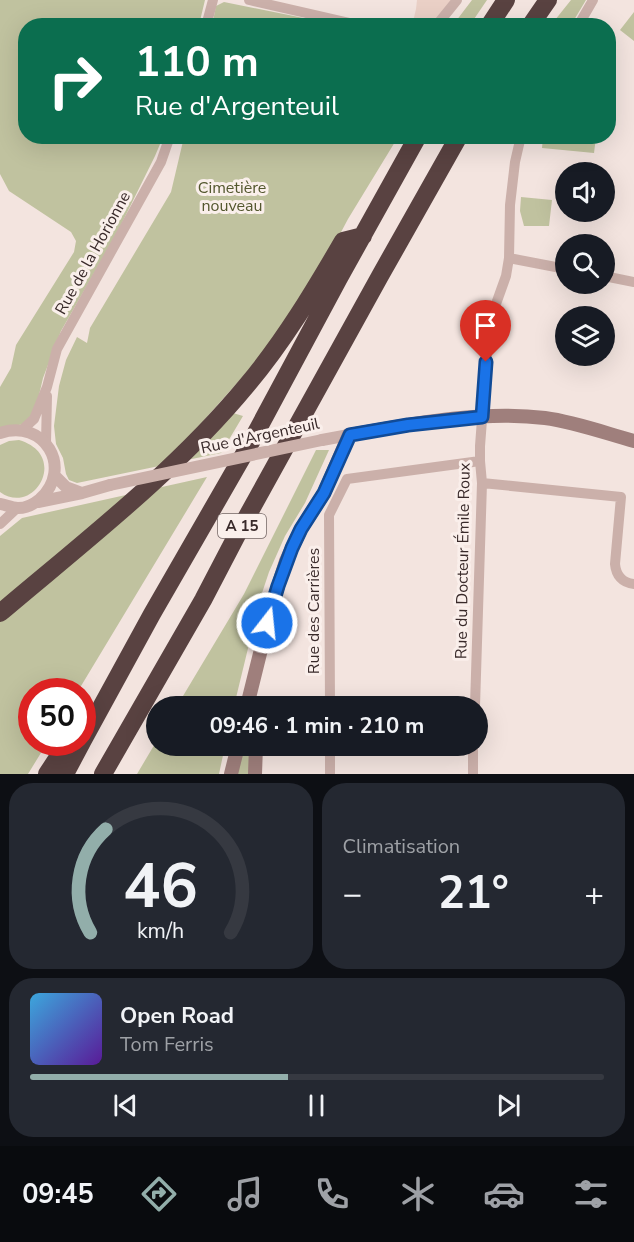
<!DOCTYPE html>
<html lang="fr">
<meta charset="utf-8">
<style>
:root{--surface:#171b24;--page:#242831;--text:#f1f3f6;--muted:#9ea1a6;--line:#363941;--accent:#92aeaa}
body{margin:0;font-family:"Nunito Sans",sans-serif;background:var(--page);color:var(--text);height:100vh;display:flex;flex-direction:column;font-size:22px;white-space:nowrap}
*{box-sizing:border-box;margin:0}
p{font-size:20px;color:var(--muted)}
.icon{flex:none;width:33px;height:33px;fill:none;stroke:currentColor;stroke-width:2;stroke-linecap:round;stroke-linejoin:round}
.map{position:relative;height:774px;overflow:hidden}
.panel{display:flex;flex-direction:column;gap:9px;padding:9px;background:#0d0f14;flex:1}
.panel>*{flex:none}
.guide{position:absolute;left:18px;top:18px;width:598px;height:126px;border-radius:24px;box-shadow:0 6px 24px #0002;background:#0b6e4f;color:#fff;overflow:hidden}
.controls{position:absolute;left:555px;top:162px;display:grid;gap:12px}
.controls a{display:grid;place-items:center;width:60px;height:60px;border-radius:50%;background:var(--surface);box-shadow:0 6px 24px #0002;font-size:30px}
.speed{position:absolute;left:18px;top:678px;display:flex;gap:12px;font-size:30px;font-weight:700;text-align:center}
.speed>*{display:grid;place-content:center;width:78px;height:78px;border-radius:50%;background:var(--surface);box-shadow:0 6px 24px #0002;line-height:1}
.speed .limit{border:9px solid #d22;background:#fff;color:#111}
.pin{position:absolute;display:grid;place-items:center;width:51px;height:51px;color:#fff;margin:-62px -26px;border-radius:50% 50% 50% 0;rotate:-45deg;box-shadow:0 0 6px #0007}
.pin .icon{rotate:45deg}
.me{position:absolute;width:66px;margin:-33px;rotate:16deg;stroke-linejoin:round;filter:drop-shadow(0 0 4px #0008)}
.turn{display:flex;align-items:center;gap:21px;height:126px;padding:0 18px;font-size:27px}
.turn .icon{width:78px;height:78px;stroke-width:2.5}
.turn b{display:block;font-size:42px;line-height:51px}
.big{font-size:45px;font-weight:700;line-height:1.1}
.panel .tile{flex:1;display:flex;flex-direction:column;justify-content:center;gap:9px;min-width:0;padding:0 21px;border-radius:24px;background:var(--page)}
.panel .dial{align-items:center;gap:0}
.dial svg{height:156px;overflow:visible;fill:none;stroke:var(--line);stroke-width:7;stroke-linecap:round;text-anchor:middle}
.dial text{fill:var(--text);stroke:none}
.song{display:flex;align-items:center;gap:18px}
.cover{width:72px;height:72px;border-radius:9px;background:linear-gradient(135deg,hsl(200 70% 55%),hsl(270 70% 35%))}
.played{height:6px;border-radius:3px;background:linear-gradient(90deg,var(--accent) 45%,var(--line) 45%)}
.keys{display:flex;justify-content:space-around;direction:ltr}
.heat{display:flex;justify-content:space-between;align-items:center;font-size:33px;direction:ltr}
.panel .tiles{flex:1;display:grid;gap:9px;grid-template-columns:1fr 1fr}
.tile:last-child{grid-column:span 2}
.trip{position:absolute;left:146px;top:696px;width:342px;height:60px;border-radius:30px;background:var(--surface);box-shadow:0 6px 24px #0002;font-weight:700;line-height:60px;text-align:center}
.dock{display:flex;height:96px;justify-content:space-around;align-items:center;background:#090b0e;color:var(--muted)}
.dock .icon{width:42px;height:42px}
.dock .active{color:var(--accent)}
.dock b{font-size:27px;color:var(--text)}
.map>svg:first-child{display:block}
</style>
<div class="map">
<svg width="634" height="774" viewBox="0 0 634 774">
<rect width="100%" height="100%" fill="#f3e4df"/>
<path fill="#c0c29f" d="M 0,0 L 205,0 L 199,25 L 26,26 L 26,136 L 163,137 L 155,156 L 116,235 L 61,331 L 43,378 L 36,408 L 25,424 L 0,428 L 0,387 L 11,368 L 16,345 L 74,252 L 76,241 L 71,232 L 9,191 L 0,174 Z
M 472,0 L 487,0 L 470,25 L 453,25 Z
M 571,0 L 586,0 L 571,25 L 568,24 L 567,25 L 551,25 Z
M 224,2 L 338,25 L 212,26 L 216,6 Z
M 634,12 L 634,41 L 620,30 Z
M 184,137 L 398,137 L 348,219 L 296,317 L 164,465 L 77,483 L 69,480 L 66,474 L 63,458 L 56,444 L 54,426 L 59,386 L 66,360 L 77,337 L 87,343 L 90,328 L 171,192 Z
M 543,137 L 596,137 L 594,153 L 542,148 Z
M 521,197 L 552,200 L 549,226 L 524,226 L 520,211 Z
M 233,413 L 243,416 L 221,453 L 187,460 Z
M 19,440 C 70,455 34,517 0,492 L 0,445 L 9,441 Z
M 316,450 L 329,450 L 305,503 L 285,536 L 269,572 L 260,599 L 234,706 L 177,706 L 244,594 Z
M 207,477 L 78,691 L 32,692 L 32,742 L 47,743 L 28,774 L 0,774 L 0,536 L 22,518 Z
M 156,742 L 156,746 L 225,746 L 219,774 L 137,774 Z
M 241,746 L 253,746 L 250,774 L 235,774 Z"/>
<path fill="#ead0c6" d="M 417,0 L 457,0 L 436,25 L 412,26 L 416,9 Z"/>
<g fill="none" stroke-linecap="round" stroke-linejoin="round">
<path stroke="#cbb0aa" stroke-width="10" d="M 249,0 L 363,26
M 206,26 L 213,0
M 436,26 L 457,0
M 578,26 L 593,0
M 509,258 L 566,269
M 604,276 L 634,282
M 22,430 L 34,419 L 47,387 L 57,349 L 161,162 L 170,136
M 46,443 L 47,396
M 482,483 L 621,497 L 615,564 C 616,575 622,583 634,584
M 0,524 L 17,508
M 330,706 L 329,515 L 347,479 L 480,461
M 475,706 L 482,483 L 480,461 L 480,446 L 489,328 L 492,315 L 506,276 L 509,258 L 510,205 L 515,162 L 521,136
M 330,746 L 330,774
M 473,774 L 473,746"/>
<path stroke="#cbb0aa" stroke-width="12" d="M 0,433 C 44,418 74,468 40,499 C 34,504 26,508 18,508 C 12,508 6,505 0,504
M 322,440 L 349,435
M 55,476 L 66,487 L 82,493
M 38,502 L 82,493 L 110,485"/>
<path stroke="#9f7f7c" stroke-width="14" d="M 247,706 L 272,605 L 286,561 L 301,529 L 324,493 L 349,435 C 411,424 482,410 545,418 C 575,422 605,433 634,441
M 231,774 L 238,746
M 255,774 L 256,746"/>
<path stroke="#594241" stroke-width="18" d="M 489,26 L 506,0
M 530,26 L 548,0
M 0,613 C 85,541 176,471 247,385 C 284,341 314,291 343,241 L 363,236
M 82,742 L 152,614 L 251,442 L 339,278 L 418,136
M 47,774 L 68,742
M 65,774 L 82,742
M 103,774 L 203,600 L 239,531 L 380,276 L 459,136"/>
<path stroke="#cbb0aa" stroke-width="12" d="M 110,485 L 322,440"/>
</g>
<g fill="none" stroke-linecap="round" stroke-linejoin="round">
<defs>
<path id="route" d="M 267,623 L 278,586 L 292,548 L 301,529 L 324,493 L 350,435 L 408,425 L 482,417 L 486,362"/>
</defs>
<use href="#route" stroke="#114b97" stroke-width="15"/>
<use href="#route" stroke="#1a73e8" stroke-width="10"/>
</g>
<g text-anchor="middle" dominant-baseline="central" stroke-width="6" stroke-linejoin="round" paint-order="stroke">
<rect fill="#faefeb" stroke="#736564" stroke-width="1.5" x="218" y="514" width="48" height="24" rx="4.5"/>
<g font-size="15" font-weight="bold" fill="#392a2a">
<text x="242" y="526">A 15</text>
</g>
<g font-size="16" fill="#53572e" stroke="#faefeb">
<text x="232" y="188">Cimetière<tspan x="232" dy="18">nouveau</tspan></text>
</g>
<g font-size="16" fill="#392a2a" stroke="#faefeb">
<text transform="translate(93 253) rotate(-61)">Rue de la Horionne</text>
<text transform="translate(260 436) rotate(-12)">Rue d'Argenteuil</text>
<text transform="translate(463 561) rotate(-89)">Rue du Docteur Émile Roux</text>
<text transform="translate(314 611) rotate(-90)">Rue des Carrières</text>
</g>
</g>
</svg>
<div class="controls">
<a><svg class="icon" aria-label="sound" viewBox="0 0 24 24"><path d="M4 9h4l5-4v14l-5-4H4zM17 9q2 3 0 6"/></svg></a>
<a><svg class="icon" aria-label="search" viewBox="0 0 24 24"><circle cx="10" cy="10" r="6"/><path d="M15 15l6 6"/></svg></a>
<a><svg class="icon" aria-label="layers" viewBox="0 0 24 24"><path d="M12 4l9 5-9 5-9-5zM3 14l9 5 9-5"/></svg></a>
</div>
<div class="speed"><div class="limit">50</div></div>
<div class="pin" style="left:486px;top:362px;background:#d93025"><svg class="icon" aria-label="arrive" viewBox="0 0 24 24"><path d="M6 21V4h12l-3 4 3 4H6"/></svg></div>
<svg class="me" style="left:267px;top:623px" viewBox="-20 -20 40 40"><circle r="17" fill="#1a73e8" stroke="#fff" stroke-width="3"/><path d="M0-11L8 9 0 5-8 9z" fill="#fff"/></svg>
<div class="trip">09:46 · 1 min · 210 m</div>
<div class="guide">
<div class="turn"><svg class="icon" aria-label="right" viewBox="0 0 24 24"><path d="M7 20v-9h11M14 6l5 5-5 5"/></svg><div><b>110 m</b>Rue d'Argenteuil</div></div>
</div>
</div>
<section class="panel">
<div class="tiles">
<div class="tile dial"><svg viewBox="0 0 100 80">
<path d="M14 69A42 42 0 1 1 86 69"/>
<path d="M14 69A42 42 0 0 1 22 16" stroke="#92aeaa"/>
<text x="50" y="56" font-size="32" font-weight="700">46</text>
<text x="50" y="72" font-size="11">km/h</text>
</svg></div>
<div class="tile"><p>Climatisation</p>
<div class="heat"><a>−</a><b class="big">21°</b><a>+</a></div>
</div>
<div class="tile">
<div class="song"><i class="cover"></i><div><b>Open Road</b><p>Tom Ferris</p></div></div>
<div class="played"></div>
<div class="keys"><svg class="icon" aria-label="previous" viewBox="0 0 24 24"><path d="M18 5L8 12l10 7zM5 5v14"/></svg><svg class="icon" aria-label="pause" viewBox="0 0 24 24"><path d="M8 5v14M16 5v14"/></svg><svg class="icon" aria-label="next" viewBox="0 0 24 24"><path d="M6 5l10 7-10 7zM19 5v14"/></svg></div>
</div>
</div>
</section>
<nav class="dock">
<b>09:45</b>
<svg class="icon active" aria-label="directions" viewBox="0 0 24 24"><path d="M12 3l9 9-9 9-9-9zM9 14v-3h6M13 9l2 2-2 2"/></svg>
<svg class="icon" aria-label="music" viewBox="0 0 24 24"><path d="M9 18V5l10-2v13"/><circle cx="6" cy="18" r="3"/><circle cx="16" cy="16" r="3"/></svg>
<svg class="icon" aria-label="phone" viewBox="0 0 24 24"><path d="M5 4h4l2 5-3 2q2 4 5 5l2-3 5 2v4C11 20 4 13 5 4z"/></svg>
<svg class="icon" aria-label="climate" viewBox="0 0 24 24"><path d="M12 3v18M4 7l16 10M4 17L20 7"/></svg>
<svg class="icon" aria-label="car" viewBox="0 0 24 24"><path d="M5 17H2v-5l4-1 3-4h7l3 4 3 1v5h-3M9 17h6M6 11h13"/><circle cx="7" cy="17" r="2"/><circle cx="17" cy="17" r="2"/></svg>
<svg class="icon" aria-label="filters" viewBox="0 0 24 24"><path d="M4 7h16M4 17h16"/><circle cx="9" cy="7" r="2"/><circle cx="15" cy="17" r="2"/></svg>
</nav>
